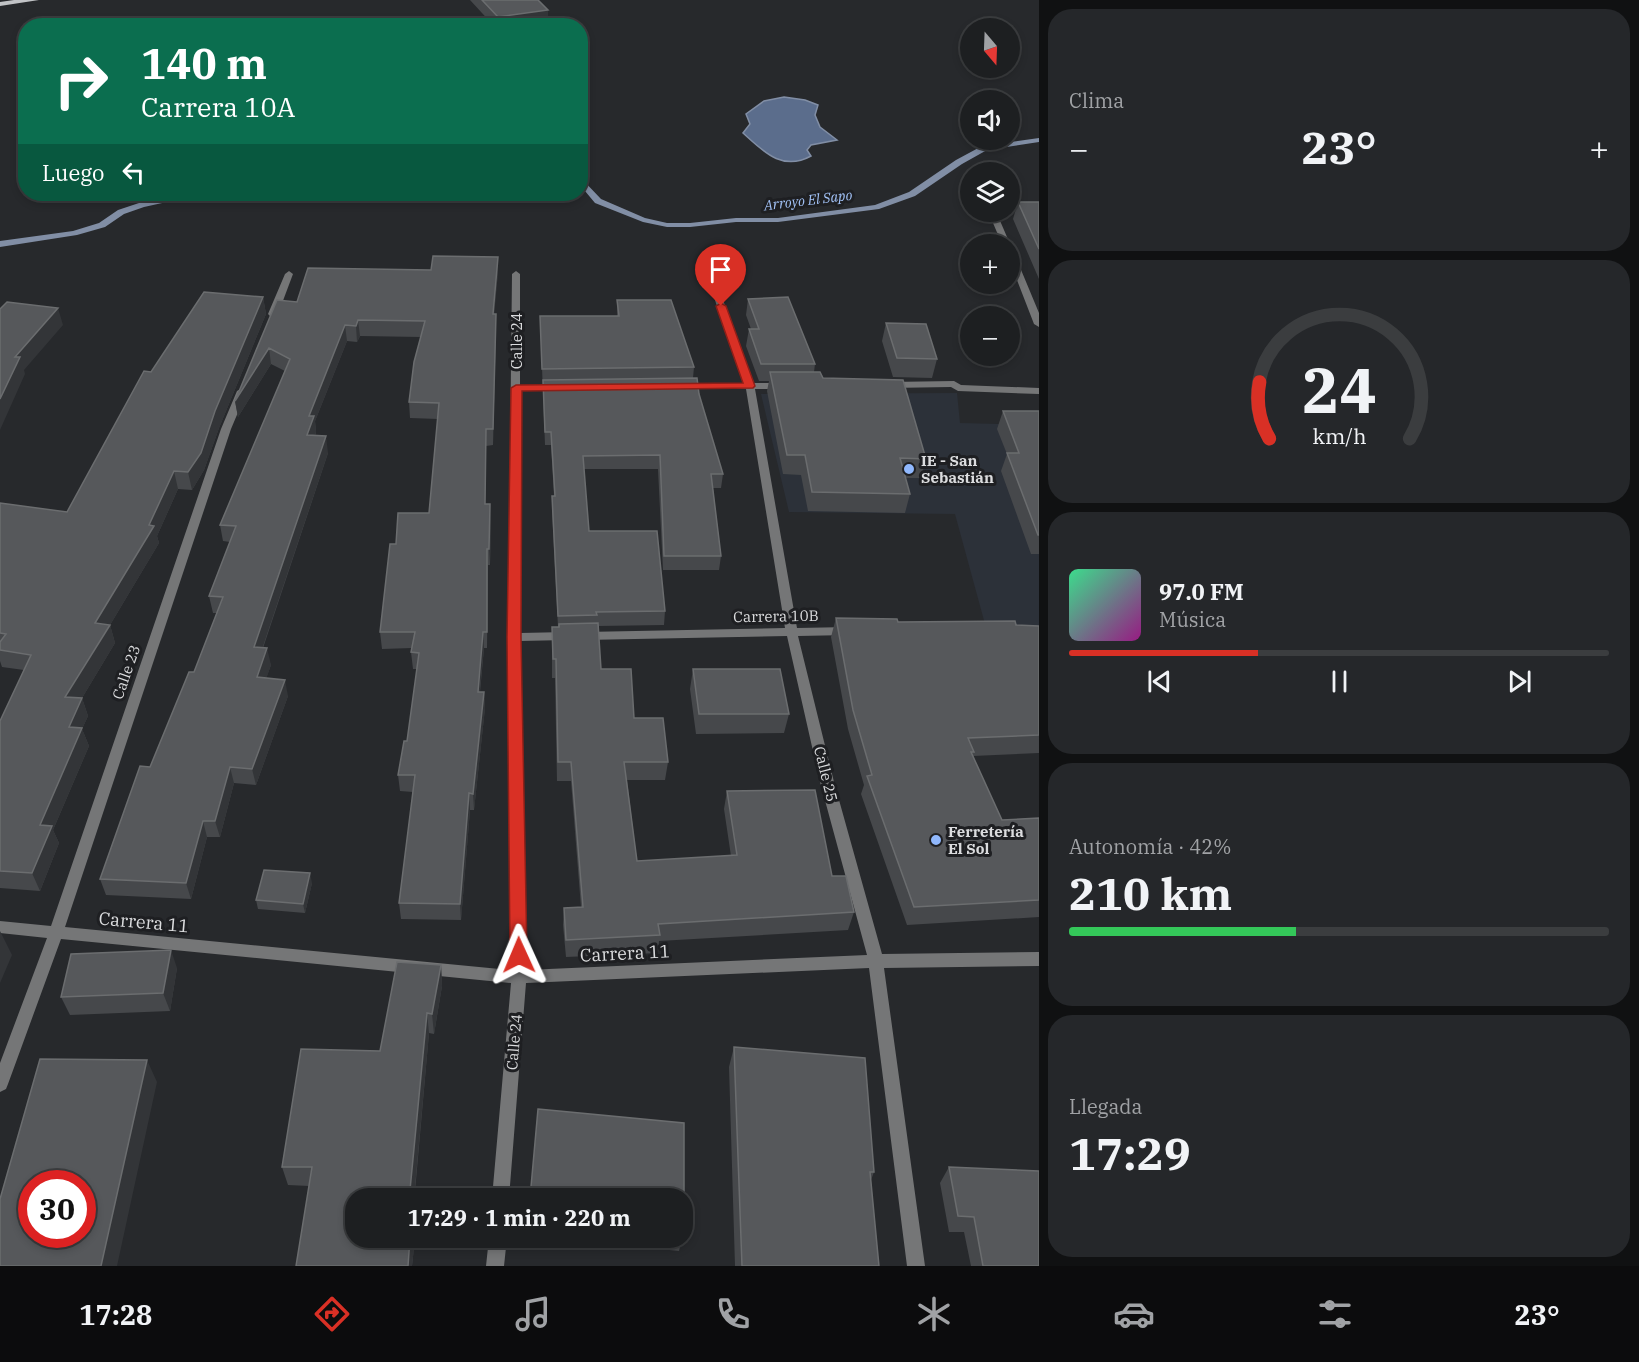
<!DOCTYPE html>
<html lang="es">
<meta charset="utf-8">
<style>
:root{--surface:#1d1f21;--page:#25272a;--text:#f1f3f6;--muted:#a0a2a5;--line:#3b3d3f;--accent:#d93025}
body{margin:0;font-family:"IBM Plex Serif",serif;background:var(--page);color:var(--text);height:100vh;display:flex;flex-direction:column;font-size:22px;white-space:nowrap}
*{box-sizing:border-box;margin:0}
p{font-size:20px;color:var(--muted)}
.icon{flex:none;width:33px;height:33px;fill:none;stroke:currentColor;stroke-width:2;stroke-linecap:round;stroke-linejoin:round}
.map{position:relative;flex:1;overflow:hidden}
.drawer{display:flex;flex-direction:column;gap:9px;padding:9px;background:#101112;width:600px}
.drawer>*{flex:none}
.top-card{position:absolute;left:18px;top:18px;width:570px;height:183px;border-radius:24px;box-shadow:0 3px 9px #0003,0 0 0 2px var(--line);background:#0b6e4f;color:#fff;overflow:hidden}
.needle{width:39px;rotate:161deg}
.buttons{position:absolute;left:960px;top:18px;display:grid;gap:12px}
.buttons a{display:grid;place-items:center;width:60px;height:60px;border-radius:50%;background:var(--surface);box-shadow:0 3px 9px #0003,0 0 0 2px var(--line);font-size:30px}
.speed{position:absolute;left:18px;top:1170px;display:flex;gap:12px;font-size:30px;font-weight:700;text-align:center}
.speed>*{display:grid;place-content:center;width:78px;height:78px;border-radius:50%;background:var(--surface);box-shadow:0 3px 9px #0003,0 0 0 2px var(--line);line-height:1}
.speed .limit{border:9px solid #d22;background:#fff;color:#111}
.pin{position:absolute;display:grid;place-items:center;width:51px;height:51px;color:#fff;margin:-62px -26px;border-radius:50% 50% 50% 0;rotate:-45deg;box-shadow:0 0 6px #0007}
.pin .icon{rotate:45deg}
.me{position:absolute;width:66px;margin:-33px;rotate:359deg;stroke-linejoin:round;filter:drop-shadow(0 0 4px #0008)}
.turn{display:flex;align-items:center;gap:21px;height:126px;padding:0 24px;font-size:27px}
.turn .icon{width:78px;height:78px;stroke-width:2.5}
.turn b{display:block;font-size:42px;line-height:51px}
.then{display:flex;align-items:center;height:57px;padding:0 24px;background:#0003;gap:12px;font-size:22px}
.big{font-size:45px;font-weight:700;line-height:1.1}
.drawer .card{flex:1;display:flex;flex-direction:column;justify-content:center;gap:9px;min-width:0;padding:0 21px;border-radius:24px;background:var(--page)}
.drawer .dial{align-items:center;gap:0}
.dial svg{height:156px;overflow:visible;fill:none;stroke:var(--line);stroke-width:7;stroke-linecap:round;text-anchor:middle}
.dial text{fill:var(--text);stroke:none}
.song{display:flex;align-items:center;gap:18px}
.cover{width:72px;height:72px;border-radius:9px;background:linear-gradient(135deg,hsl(150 70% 55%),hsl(310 70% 35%))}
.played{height:6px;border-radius:3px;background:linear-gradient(90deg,var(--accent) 35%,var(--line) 35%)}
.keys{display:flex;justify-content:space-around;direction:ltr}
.heat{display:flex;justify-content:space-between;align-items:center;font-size:33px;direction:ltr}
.charge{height:9px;border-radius:4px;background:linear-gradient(90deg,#34c759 42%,var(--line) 0)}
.trip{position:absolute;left:345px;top:1188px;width:348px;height:60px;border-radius:24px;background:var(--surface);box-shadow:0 3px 9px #0003,0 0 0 2px var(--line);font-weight:700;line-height:60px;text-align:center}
.tabs{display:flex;height:96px;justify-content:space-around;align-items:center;background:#0c0c0d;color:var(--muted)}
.tabs .icon{width:42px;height:42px}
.tabs .on{color:var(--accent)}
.tabs b{font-size:27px;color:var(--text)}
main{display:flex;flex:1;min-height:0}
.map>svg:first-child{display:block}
</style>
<main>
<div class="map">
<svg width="1039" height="1266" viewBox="0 0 1039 1266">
<rect width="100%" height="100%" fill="#27292c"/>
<path fill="#2c3139" d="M 957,393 L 960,423 L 1039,425 L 1039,626 L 985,624 L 955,514 L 789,512 L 761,394 Z"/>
<path fill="#5b6d8c" stroke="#818ea5" stroke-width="1.5" d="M 784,97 L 805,100 L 818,105 L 815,115 L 820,127 L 837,140 L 811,145 L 807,150 L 811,156 C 782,172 763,151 743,133 L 750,124 L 746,114 L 764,101 Z"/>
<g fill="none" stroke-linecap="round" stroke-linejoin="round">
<path fill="#818ea5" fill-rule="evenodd" d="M 1039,138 L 1039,142 L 987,150 L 962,164 L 915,196 L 879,209 L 778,222 L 736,222 L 690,227 L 667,227 L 643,222 L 595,203 L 580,185 L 580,177 L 601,199 L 645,218 L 667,223 L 690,223 L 736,218 L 778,218 L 875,205 L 909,192 L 956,160 L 982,146 Z
M 189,194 L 203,194 L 144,207 L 124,214 L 105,227 L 77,235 L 0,247 L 0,241 L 73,231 L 99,223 L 118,210 L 139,203 Z"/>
<path fill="#757677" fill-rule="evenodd" d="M 991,214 L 998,216 L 1010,244 L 1010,245 L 1002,244 L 990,216 Z
M 1010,250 L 1014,253 L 1039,313 L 1039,327 L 1034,324 L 1010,262 Z
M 289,271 L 293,274 L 278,314 L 273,317 L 270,316 L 268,314 L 285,274 Z
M 516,271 L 520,274 L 520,385 L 559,385 L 564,388 L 559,391 L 520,391 L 520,633 L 567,632 L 573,636 L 567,640 L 520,641 L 526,970 L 867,955 L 820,782 L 787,636 L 584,640 L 578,636 L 584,632 L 785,628 L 746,389 L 682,389 L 677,386 L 682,383 L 744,383 L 710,286 L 711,284 L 717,284 L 754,383 L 784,383 L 789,386 L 784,389 L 755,389 L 797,628 L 849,627 L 855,631 L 849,635 L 798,636 L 834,782 L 882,954 L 1039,952 L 1039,966 L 884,968 L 925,1266 L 907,1266 L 869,968 L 526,983 L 509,1198 L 492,1198 L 511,983 L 61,939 L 8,1084 L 6,1089 L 0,1092 L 0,1063 L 47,938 L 0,933 L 0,921 L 51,926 L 221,429 L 237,391 L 242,388 L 247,391 L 231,429 L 65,927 L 511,970 L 508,637 L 512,274 Z
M 954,381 L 961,385 L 1039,388 L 1039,394 L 958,391 L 951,387 L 889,388 L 884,385 L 889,382 Z
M 489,1238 L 507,1238 L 504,1266 L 486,1266 Z"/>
<path fill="#c1c3c6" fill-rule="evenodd" d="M 14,0 L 39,0 L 0,6 L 0,2 Z"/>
</g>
<path fill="#46484b" d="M 470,0 L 538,0 L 548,23 L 532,26 L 494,26 Z
M 1018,202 L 1039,202 L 1039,279 L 1013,219 Z
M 498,257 L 498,272 L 494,314 L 496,314 L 496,329 L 493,445 L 486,446 L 485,504 L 491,521 L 490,565 L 488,565 L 487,648 L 484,648 L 480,692 L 484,692 L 485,708 L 474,810 L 470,810 L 461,920 L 401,919 L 399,903 L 413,792 L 400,791 L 398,775 L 407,741 L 417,669 L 413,669 L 411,652 L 412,648 L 382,649 L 380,632 L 396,544 L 429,513 L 438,419 L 410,418 L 409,402 L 421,337 L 360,336 L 357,342 L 347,341 L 315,421 L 316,432 L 315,436 L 328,453 L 263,648 L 271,665 L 266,678 L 288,696 L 256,785 L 234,783 L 220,837 L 207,837 L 191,899 L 106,895 L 100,879 L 150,767 L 194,672 L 217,613 L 213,613 L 209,596 L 230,542 L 223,541 L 220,525 L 285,371 L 271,364 L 238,417 L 235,401 L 297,302 L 431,270 Z
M 263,297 L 266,314 L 219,428 L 204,470 L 192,490 L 178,489 L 157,536 L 159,543 L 110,625 L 115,643 L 82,698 L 88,716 L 82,729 L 89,746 L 53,830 L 59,843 L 40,891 L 0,888 L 0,721 L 24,670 L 2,667 L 0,661 L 0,503 L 67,512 L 151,372 Z
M 748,299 L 815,364 L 814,372 L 926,459 L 921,478 L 905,478 L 910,494 L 905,513 L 808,511 L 801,475 L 783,474 L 767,391 L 769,381 L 759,381 L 746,346 L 749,329 L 751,329 L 746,315 Z
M 617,300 L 694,367 L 693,378 L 699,394 L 723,474 L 721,488 L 713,488 L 721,556 L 719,570 L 663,570 L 658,469 L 584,469 L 589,531 L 665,611 L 664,625 L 598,626 L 601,669 L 634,718 L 668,762 L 665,780 L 627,780 L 637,861 L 731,856 L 724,809 L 727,791 L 832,876 L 854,912 L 848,930 L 659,941 L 658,953 L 566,957 L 563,925 L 564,908 L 581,907 L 571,781 L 557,781 L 555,678 L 552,678 L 552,627 L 558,627 L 552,510 L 552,496 L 554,496 L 551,445 L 545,445 L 540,316 L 617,316 Z
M 886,323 L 937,359 L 932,378 L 893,377 L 882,341 Z
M 1003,411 L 1039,411 L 1039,554 L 1031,554 L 1001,471 L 1007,454 L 997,429 Z
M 836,618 L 898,622 L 1039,626 L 1039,753 L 973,756 L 1002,820 L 1039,818 L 1039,917 L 907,925 L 861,794 L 864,785 L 848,729 L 831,637 Z
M 693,669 L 789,714 L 784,733 L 696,734 L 690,689 Z
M 312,883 L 305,913 L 258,909 L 256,900 Z
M 441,965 L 442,986 L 434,1034 L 429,1033 L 415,1191 L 416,1198 L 356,1198 L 415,1238 L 412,1266 L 296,1266 L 309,1186 L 288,1185 L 282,1167 L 380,1051 Z
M 177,968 L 170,1011 L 70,1015 L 61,997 Z
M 734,1047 L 874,1172 L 871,1180 L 879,1266 L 735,1266 L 729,1067 Z
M 949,1167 L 1039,1266 L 971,1266 L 964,1232 L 949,1232 L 940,1183 Z
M 553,1238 L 682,1238 L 679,1251 Z"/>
<path fill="#333538" d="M 548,10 L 548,23 L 532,26 L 498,26 L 498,17 Z
M 498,257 L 498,272 L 493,329 L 493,314 Z
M 263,297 L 266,314 L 219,428 L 204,470 L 192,490 L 188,472 L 215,411 Z
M 58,308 L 63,325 L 24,370 L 25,374 L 0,430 L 0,399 L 15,357 Z
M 496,314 L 496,329 L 493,445 L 493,429 Z
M 358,320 L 360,336 L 357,342 L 356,326 Z
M 345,325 L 347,341 L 315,421 L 316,432 L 309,451 L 307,435 L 309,416 Z
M 269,348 L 271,364 L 238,417 L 235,401 Z
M 326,436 L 328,453 L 257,664 L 254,647 Z
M 174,471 L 178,489 L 157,536 L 159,543 L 110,625 L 115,643 L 82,698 L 88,716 L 82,729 L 89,746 L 53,830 L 59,843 L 40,891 L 32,873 L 40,825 L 69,727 L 65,697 L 95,623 L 149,525 Z
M 490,504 L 491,521 L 490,565 L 489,549 Z
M 483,632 L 484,648 L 478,708 L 478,692 Z
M 267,648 L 271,665 L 261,694 L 257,677 Z
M 285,680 L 288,696 L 256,785 L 252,769 Z
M 484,692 L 485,708 L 474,810 L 473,794 Z
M 230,767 L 234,783 L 220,837 L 215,821 Z
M 469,793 L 470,810 L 461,920 L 460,904 Z
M 203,821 L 207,837 L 191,899 L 186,883 Z
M 310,873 L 312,883 L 305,913 L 303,904 Z
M 0,931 L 12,955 L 0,983 Z
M 171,950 L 177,968 L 170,1011 L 163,993 Z
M 441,965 L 442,986 L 434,1034 L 432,1014 Z
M 427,1013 L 429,1033 L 414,1198 L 410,1190 Z
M 147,1060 L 157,1082 L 117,1266 L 101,1266 Z
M 410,1238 L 415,1238 L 412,1266 L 408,1266 Z"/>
<path fill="#56585b" stroke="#6b6d6f" stroke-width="1.5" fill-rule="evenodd" d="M 482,0 L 538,0 L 548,10 L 498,17 Z
M 1018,202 L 1039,202 L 1039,249 Z
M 433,256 L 498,257 L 493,314 L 496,314 L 493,429 L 486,429 L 485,504 L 490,504 L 489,549 L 487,549 L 487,632 L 483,632 L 478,692 L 484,692 L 473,794 L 469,793 L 460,904 L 399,903 L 415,775 L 398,775 L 404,741 L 407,741 L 419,653 L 411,652 L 415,632 L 380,632 L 390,544 L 396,544 L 398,513 L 429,513 L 439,403 L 409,402 L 414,362 L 425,321 L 358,320 L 356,326 L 345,325 L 309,416 L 314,416 L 307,435 L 326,436 L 254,647 L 267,648 L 257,677 L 285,680 L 252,769 L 230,767 L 215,821 L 203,821 L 186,883 L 100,879 L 140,766 L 150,767 L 189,672 L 194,672 L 223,597 L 209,596 L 236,526 L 220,525 L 290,359 L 269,348 L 235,401 L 277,300 L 297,302 L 308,268 L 431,270 Z
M 204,292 L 263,297 L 215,411 L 201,453 L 188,472 L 174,471 L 149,525 L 154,526 L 95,623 L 110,625 L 65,697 L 82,698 L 69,727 L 82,728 L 40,825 L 52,826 L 32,873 L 0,871 L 0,721 L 31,655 L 0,650 L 0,642 L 6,634 L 0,633 L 0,503 L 67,512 L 144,371 L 151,372 Z
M 788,297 L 815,364 L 761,364 L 749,329 L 759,329 L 748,299 Z
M 617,300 L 671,300 L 694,367 L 542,369 L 540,316 L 619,316 Z
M 7,302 L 58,308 L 15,357 L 20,357 L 0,399 L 0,309 Z
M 886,323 L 926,324 L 937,359 L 897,358 Z
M 770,372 L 820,372 L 823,378 L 903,380 L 926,459 L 900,458 L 910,494 L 812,492 L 805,455 L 787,455 Z
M 697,378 L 699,394 L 723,474 L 711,474 L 721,556 L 664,556 L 660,455 L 583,456 L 589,531 L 657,531 L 665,611 L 596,612 L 597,615 L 558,616 L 552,496 L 555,496 L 551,432 L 545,432 L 543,380 Z
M 1003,411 L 1039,411 L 1039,535 L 1038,535 L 1007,453 L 1019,453 Z
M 836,618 L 897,619 L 898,622 L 1015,621 L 1016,625 L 1039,626 L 1039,735 L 968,738 L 974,752 L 971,752 L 1002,820 L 1039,818 L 1039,900 L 914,907 L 867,776 L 872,775 L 853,710 Z
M 598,623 L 601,669 L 631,669 L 634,718 L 663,718 L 668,762 L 624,762 L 637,861 L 737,855 L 727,791 L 815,790 L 832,876 L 846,876 L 854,912 L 658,924 L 660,935 L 566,940 L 564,908 L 583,907 L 571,762 L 558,762 L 556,659 L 553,659 L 552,627 L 559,627 L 559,624 Z
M 693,669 L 780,669 L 789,714 L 699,714 Z
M 264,870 L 310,873 L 303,904 L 256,900 Z
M 171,950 L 163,993 L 61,997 L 71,954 Z
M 397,962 L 441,965 L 432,1014 L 427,1013 L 410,1190 L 415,1191 L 414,1198 L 356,1198 L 356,1238 L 410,1238 L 408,1266 L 296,1266 L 312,1167 L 282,1167 L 301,1049 L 380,1051 Z
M 734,1047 L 865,1058 L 874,1172 L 870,1172 L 879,1266 L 742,1266 Z
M 40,1059 L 147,1060 L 101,1266 L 0,1266 L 0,1199 ZM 32,1184 L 82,1184 L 82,1234 L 32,1234 Z
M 538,1109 L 684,1123 L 684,1229 L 682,1228 L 682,1198 L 530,1198 Z
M 949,1167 L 1039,1171 L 1039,1266 L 983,1266 L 974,1217 L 958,1216 Z"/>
<path fill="#d93025" stroke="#8d1f18" stroke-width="1.5" d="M 721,303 L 726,306 L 755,386 L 753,388 L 522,391 L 521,637 L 527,955 L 525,960 L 519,962 L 513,960 L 510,955 L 507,637 L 511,388 L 516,385 L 743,383 L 716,306 Z"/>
<g fill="#90b8fd" stroke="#1e1f22" stroke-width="2">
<circle cx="909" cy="469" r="6"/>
<circle cx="936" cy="840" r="6"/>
</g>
<g text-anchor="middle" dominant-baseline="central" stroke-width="6" stroke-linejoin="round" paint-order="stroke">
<g font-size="14" font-style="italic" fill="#a3c3f8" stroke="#1e1f22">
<text transform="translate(808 200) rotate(-7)">Arroyo El Sapo</text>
</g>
<g font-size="15" fill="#dbdcde" stroke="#1e1f22">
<text transform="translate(516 341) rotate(-90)">Calle 24</text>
<text transform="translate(776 616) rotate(-1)">Carrera 10B</text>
<text transform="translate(126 672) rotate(-71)">Calle 23</text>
<text transform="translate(826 774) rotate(76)">Calle 25</text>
<text transform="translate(514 1042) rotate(-85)">Calle 24</text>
</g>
<g font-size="15" font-weight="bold" fill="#dbdcde" stroke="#1e1f22" text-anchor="start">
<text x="921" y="460">IE - San<tspan x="921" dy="17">Sebastián</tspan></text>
<text x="948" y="831">Ferretería<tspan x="948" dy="17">El Sol</tspan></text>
</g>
<g font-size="18" fill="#dbdcde" stroke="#1e1f22">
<text transform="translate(144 922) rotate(5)">Carrera 11</text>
<text transform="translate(625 953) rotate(-3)">Carrera 11</text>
</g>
</g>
</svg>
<div class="buttons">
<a><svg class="needle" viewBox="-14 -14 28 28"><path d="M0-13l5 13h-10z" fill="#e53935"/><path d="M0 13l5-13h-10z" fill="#a0a2a5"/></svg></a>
<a><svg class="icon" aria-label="sound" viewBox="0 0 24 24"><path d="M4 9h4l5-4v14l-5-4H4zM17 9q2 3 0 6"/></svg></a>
<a><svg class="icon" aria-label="layers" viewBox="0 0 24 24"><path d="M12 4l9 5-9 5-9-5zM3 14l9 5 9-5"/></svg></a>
<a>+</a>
<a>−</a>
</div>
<div class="speed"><div class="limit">30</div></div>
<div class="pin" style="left:721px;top:306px;background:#d93025"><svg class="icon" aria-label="arrive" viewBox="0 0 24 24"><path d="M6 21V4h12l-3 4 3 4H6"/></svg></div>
<svg class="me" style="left:519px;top:955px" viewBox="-20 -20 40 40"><path d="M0-17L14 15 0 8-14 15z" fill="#d93025" stroke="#fff" stroke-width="4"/></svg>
<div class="trip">17:29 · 1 min · 220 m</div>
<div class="top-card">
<div class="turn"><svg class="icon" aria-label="right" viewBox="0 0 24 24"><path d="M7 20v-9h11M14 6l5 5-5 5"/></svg><div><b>140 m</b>Carrera 10A</div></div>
<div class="then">Luego<svg class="icon" aria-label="left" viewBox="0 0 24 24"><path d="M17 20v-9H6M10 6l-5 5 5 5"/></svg></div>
</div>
</div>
<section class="drawer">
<div class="card"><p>Clima</p>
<div class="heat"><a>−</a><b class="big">23°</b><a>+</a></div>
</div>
<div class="card dial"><svg viewBox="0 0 100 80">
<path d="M14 69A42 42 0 1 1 86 69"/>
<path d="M14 69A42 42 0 0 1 9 40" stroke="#d93025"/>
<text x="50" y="56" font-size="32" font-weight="700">24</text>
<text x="50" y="72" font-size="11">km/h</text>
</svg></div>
<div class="card">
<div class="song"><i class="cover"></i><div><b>97.0 FM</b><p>Música</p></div></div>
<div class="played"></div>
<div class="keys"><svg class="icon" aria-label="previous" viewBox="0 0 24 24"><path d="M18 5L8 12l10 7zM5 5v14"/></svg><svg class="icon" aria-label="pause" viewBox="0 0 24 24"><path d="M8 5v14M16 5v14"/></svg><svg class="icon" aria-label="next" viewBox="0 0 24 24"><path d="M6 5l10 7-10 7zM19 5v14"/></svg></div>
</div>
<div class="card"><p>Autonomía · 42%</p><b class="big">210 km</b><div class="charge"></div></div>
<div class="card"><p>Llegada</p><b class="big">17:29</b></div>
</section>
</main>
<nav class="tabs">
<b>17:28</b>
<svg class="icon on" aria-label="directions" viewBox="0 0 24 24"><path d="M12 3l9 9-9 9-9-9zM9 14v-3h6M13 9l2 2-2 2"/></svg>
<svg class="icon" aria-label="music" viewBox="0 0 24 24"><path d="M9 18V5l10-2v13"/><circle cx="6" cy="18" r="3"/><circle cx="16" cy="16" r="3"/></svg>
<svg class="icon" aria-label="phone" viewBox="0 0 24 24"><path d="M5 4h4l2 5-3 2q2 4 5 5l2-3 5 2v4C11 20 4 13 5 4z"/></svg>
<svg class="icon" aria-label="climate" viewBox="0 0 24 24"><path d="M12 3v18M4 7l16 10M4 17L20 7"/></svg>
<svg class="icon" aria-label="car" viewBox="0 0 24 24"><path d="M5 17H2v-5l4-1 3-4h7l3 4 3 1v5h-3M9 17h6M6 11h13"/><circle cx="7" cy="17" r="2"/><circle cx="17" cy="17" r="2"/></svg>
<svg class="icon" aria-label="filters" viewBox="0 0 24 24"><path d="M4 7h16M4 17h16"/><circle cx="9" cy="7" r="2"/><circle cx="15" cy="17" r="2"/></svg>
<b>23°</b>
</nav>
